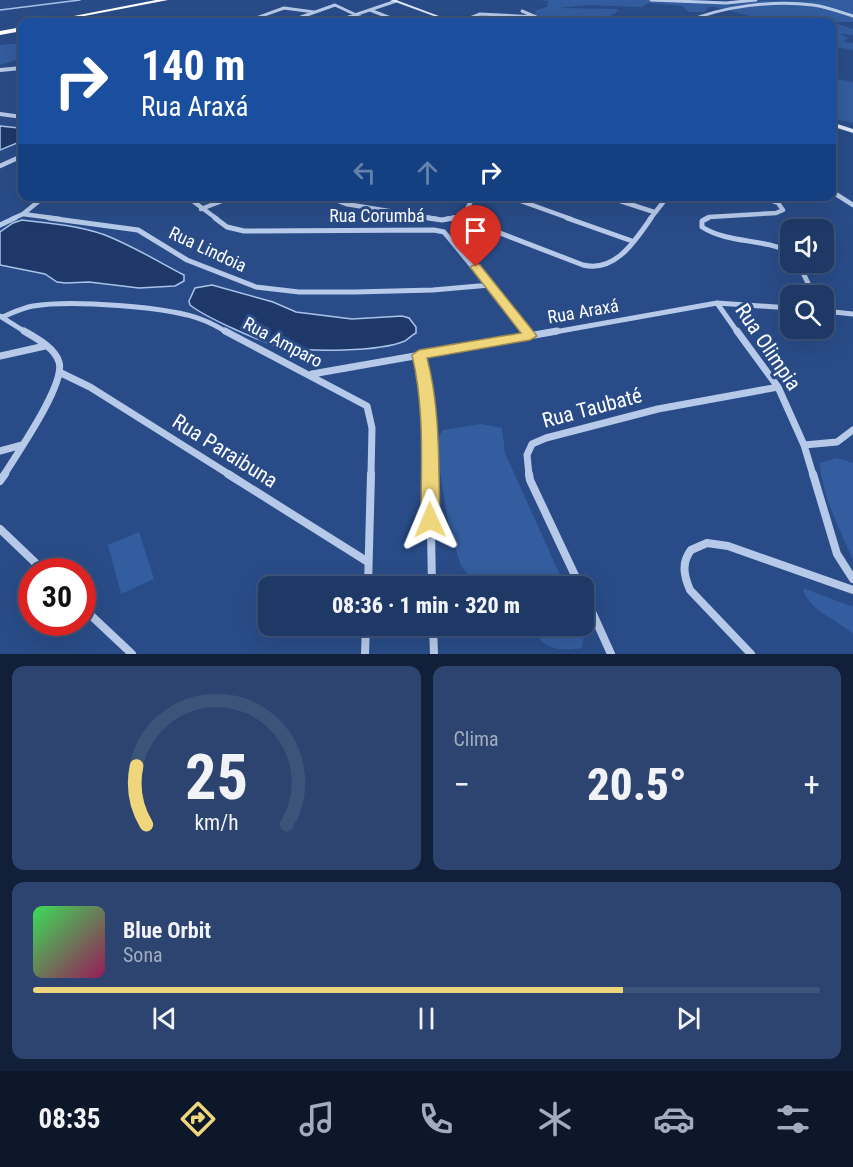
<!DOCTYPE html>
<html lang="pt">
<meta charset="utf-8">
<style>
:root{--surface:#1f3966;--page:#2c446f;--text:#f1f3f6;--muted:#a1acbf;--line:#3c537a;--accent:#efd67c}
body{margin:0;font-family:"Roboto Condensed",sans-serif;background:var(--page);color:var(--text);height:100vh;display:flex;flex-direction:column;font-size:22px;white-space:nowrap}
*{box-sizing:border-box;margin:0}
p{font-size:20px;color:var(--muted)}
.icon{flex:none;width:33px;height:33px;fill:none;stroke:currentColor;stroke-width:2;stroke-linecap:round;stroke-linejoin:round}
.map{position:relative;height:654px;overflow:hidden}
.side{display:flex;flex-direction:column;gap:12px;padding:12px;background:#111f38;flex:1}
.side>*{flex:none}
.top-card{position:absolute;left:18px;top:18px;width:818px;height:183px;border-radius:12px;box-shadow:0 6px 24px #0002,0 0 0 2px var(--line);background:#1a4fa0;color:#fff;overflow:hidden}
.buttons{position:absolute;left:780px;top:219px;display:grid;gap:12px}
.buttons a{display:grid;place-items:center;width:54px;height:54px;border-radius:12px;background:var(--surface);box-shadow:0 6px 24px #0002,0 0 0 2px var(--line);font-size:30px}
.speed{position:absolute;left:18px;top:558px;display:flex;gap:12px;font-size:30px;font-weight:700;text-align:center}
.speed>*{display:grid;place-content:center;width:78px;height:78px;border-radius:50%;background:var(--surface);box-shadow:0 6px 24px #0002,0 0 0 2px var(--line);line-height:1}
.speed .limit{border:9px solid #d22;background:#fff;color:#111}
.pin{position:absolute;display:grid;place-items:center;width:51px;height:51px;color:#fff;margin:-62px -26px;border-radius:50% 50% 50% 0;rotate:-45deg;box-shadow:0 0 6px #0007}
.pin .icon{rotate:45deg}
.me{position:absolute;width:66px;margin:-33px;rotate:359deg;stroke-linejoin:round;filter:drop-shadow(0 0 4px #0008)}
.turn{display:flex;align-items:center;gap:21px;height:126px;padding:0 24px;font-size:27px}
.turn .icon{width:78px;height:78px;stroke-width:2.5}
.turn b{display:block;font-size:42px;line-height:51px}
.lanes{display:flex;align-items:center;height:57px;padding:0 24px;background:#0003;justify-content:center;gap:30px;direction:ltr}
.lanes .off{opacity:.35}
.big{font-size:45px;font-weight:800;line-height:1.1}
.side .card{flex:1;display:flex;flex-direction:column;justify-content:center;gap:9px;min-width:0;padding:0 21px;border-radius:12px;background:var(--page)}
.side .dial{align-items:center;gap:0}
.dial svg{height:156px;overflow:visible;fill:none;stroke:var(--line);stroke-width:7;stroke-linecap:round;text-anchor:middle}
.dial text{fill:var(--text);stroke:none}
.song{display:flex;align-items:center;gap:18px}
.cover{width:72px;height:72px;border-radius:9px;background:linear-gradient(135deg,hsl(130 70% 55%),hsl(330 70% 35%))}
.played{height:6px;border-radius:3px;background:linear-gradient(90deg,var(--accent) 75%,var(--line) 75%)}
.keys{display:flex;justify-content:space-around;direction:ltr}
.heat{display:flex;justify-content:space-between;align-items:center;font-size:33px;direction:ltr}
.side .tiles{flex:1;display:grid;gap:12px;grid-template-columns:1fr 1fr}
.card:last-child{grid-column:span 2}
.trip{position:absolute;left:258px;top:576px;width:336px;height:60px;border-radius:12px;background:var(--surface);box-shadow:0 6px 24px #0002,0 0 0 2px var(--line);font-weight:800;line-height:60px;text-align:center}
.menu{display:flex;height:96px;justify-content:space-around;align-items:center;background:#0c1729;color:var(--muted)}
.menu .icon{width:42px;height:42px}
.menu .on{color:var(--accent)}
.menu b{font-size:27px;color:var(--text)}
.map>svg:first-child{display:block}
</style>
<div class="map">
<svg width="853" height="654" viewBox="0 0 853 654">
<rect width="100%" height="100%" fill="#294c88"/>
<path fill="#345d9f" d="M 539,0 L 702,0 L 726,3 L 732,1 L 718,1 L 853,0 L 853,22 L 831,22 L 853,29 L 853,35 L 840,34 L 848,38 L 844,42 L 853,43 L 853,50 L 831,46 L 831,22 L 793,22 L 773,17 L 764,20 L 715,7 L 708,7 L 705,12 L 689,12 L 682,6 L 649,3 L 642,7 L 586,5 L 559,8 L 617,9 L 618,11 L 609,17 L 617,19 C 593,21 576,24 553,17 L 538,22 L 523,22 L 536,13 L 534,11 L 547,7 L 548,1 Z
M 22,43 L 22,58 L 0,65 L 0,45 Z
M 831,78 L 853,82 L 853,123 L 831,118 Z
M 481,424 L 502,428 L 505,453 L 565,586 L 491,586 L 468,574 L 461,566 L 449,527 L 439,465 L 439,436 L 443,430 Z
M 837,458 L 853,463 L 853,560 C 840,529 822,497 820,463 Z
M 139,532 L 154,579 L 121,594 L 108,545 Z
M 803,588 L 853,607 L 853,634 C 838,620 806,609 803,588 Z
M 532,626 L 581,626 L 584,634 L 582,648 C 558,652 541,649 532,626 Z"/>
<path fill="#1d3869" stroke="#aac3e9" stroke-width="1.5" d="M 0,126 L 19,128 L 22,132 L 22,141 L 0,150 Z
M 22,220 C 50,223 79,226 105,235 C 133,246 157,261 184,275 L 184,281 L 175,286 L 139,288 L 89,282 L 66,283 L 57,282 L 45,274 L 0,265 L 0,232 L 13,223 Z
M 212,285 L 273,302 L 296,312 L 352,319 L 402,316 L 409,318 L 416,327 L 416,333 C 412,335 408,339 405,341 C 379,352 309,352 282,347 C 262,343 205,317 190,305 L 189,301 L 195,288 Z"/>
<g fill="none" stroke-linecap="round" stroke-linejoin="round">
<path stroke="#aac3e9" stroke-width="1.5" d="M 0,10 L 80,0"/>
<path stroke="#b6c9e8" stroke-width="3" d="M 651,0 L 726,3 L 756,0
M 370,10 L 401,22
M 245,22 L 284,8 L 314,12
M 287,22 L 335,5 L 371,22
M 334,22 L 396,1
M 460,22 L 480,14 L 536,17 L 522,11
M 686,22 C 723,6 773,0 813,5 C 827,7 840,12 853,16"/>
<path stroke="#b6c9e8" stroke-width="4" d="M 0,70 L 22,68
M 0,114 L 22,117"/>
<path stroke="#b6c9e8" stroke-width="4.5" d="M 0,166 L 22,156
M 831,191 L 853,205
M 186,196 L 217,219
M 332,196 L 333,199 L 346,204 L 437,219
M 507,196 L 571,219
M 605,196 L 654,212
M 201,209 L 235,196
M 23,214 L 60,219
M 459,217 L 465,219
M 12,219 L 23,214 L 45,196
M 446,219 L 463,216 L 474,196
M 650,219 L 668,196
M 705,219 L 709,217 L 776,213 L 783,210 L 778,203 L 759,196"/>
<path stroke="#b6c9e8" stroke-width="5" d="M 49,218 L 138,230 L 187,260 L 256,287 L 299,292 L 355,292 L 433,290 L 490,285
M 215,218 L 227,227 L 244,231 L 434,230 L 444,232 L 527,333
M 428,218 L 442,220 L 454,218
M 461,218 L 583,265 C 615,273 635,241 651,218
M 567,218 L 632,241
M 708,218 L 702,221 L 702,227 C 729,244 762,238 790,252
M 0,225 L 15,218
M 798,262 L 814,296
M 717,303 L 738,333
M 824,311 L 853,314
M 0,316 L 27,333
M 2,317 C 12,313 22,308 33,306 C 69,300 169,306 203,320 C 211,323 220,328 228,333
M 549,333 L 717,303 L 790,308"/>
<path stroke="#b6c9e8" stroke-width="7" d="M 225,331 L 367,406 L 372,428 L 371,475
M 526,331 L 530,336
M 737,331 L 778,387 L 804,445 L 813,475
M 419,355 L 427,386 L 430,475
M 0,356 L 45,346
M 61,373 L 90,387 L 230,475
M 312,374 L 557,331
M 804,445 L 837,442 L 853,430
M 0,451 L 22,445
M 4,475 C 16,455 66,384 59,362 C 55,348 36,338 24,331
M 529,475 L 527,455 L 532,444 L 546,438 L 658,409 L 778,387"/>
<path stroke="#b6c9e8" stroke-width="8" d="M 228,474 L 368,562
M 430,474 L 432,586
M 529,474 L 530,480 L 580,586
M 813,474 L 837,554 L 853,579
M 0,481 L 5,474
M 0,529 L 45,572
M 368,586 L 371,474
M 584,594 L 611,654
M 82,607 L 132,654
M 433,626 L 434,654
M 365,654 L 366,626
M 751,654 L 690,590 C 684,576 681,563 691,550 L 707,543 L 728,546 L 853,590"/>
<path fill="#dfe8f8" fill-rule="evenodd" d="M 390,0 L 396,0 L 455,22 L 450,22 Z
M 831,122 L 853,129 L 853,133 L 831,126 Z"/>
<path fill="#fff" fill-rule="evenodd" d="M 156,0 L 168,0 L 53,22 L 43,22 Z
M 22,27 L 22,31 L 0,35 L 0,31 Z"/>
</g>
<path fill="#efd67c" stroke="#9b8b51" stroke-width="1.5" d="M 476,264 L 480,265 L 537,336 L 530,340 L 427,358 C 441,411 438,465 440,520 L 437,525 L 430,527 L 424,525 L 421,520 C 421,464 425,409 412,355 L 419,350 L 521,333 L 470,267 Z"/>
<g text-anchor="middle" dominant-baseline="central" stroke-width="6" stroke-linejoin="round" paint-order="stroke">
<g font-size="18" fill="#fff" stroke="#294c88">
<text x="377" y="215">Rua Corumbá</text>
<text transform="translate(208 249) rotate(25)">Rua Lindoia</text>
<text transform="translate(583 311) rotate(-10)">Rua Araxá</text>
<text transform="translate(283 342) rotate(28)">Rua Amparo</text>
</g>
<g font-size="21" fill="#fff" stroke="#294c88">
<text transform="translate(768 347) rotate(56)">Rua Olimpia</text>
<text transform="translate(592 408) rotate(-15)">Rua Taubaté</text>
<text transform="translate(225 451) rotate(32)">Rua Paraibuna</text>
</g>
</g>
</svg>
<div class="buttons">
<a><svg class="icon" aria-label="sound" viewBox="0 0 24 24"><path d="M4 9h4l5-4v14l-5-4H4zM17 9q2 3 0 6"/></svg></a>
<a><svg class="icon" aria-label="search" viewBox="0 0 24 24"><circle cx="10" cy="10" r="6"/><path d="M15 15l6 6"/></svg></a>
</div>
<div class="speed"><div class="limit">30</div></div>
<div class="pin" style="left:476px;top:267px;background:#d93025"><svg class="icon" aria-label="arrive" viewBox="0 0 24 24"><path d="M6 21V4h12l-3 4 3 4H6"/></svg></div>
<svg class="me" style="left:430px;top:520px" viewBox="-20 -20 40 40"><path d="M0-17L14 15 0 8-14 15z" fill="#efd67c" stroke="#fff" stroke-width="4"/></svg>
<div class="trip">08:36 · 1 min · 320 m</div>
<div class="top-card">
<div class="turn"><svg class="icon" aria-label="right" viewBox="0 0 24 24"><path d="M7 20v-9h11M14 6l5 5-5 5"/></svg><div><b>140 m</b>Rua Araxá</div></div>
<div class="lanes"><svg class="icon off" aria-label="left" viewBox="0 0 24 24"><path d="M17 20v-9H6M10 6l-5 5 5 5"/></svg><svg class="icon off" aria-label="ahead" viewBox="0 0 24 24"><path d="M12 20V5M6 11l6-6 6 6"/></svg><svg class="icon" aria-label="right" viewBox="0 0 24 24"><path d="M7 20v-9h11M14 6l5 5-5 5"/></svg></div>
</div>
</div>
<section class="side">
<div class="tiles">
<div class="card dial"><svg viewBox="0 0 100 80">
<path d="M14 69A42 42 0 1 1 86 69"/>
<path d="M14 69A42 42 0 0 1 9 39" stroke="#efd67c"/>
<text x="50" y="56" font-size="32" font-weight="700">25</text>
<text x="50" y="72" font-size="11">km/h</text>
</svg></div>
<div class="card"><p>Clima</p>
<div class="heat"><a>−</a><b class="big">20.5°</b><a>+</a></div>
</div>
<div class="card">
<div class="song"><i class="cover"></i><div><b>Blue Orbit</b><p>Sona</p></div></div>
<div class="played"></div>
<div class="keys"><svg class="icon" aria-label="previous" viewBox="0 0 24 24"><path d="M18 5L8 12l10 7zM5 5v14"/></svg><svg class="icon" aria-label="pause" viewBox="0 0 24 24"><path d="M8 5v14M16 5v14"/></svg><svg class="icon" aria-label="next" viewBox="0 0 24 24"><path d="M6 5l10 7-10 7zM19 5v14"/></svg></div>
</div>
</div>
</section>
<nav class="menu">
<b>08:35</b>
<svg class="icon on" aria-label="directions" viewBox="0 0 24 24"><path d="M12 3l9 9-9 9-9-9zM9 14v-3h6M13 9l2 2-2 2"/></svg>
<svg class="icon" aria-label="music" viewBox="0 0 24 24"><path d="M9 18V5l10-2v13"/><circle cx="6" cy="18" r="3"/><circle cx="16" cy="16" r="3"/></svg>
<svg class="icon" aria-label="phone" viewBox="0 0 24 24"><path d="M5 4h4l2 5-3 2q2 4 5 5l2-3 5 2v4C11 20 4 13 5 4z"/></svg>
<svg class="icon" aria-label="climate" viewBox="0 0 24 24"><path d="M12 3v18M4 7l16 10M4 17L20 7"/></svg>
<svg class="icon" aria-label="car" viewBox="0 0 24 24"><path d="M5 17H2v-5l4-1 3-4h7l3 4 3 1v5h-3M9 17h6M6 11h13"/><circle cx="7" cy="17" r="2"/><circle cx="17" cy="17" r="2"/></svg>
<svg class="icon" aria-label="filters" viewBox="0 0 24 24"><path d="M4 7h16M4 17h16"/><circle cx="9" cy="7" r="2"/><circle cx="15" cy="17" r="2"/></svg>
</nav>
